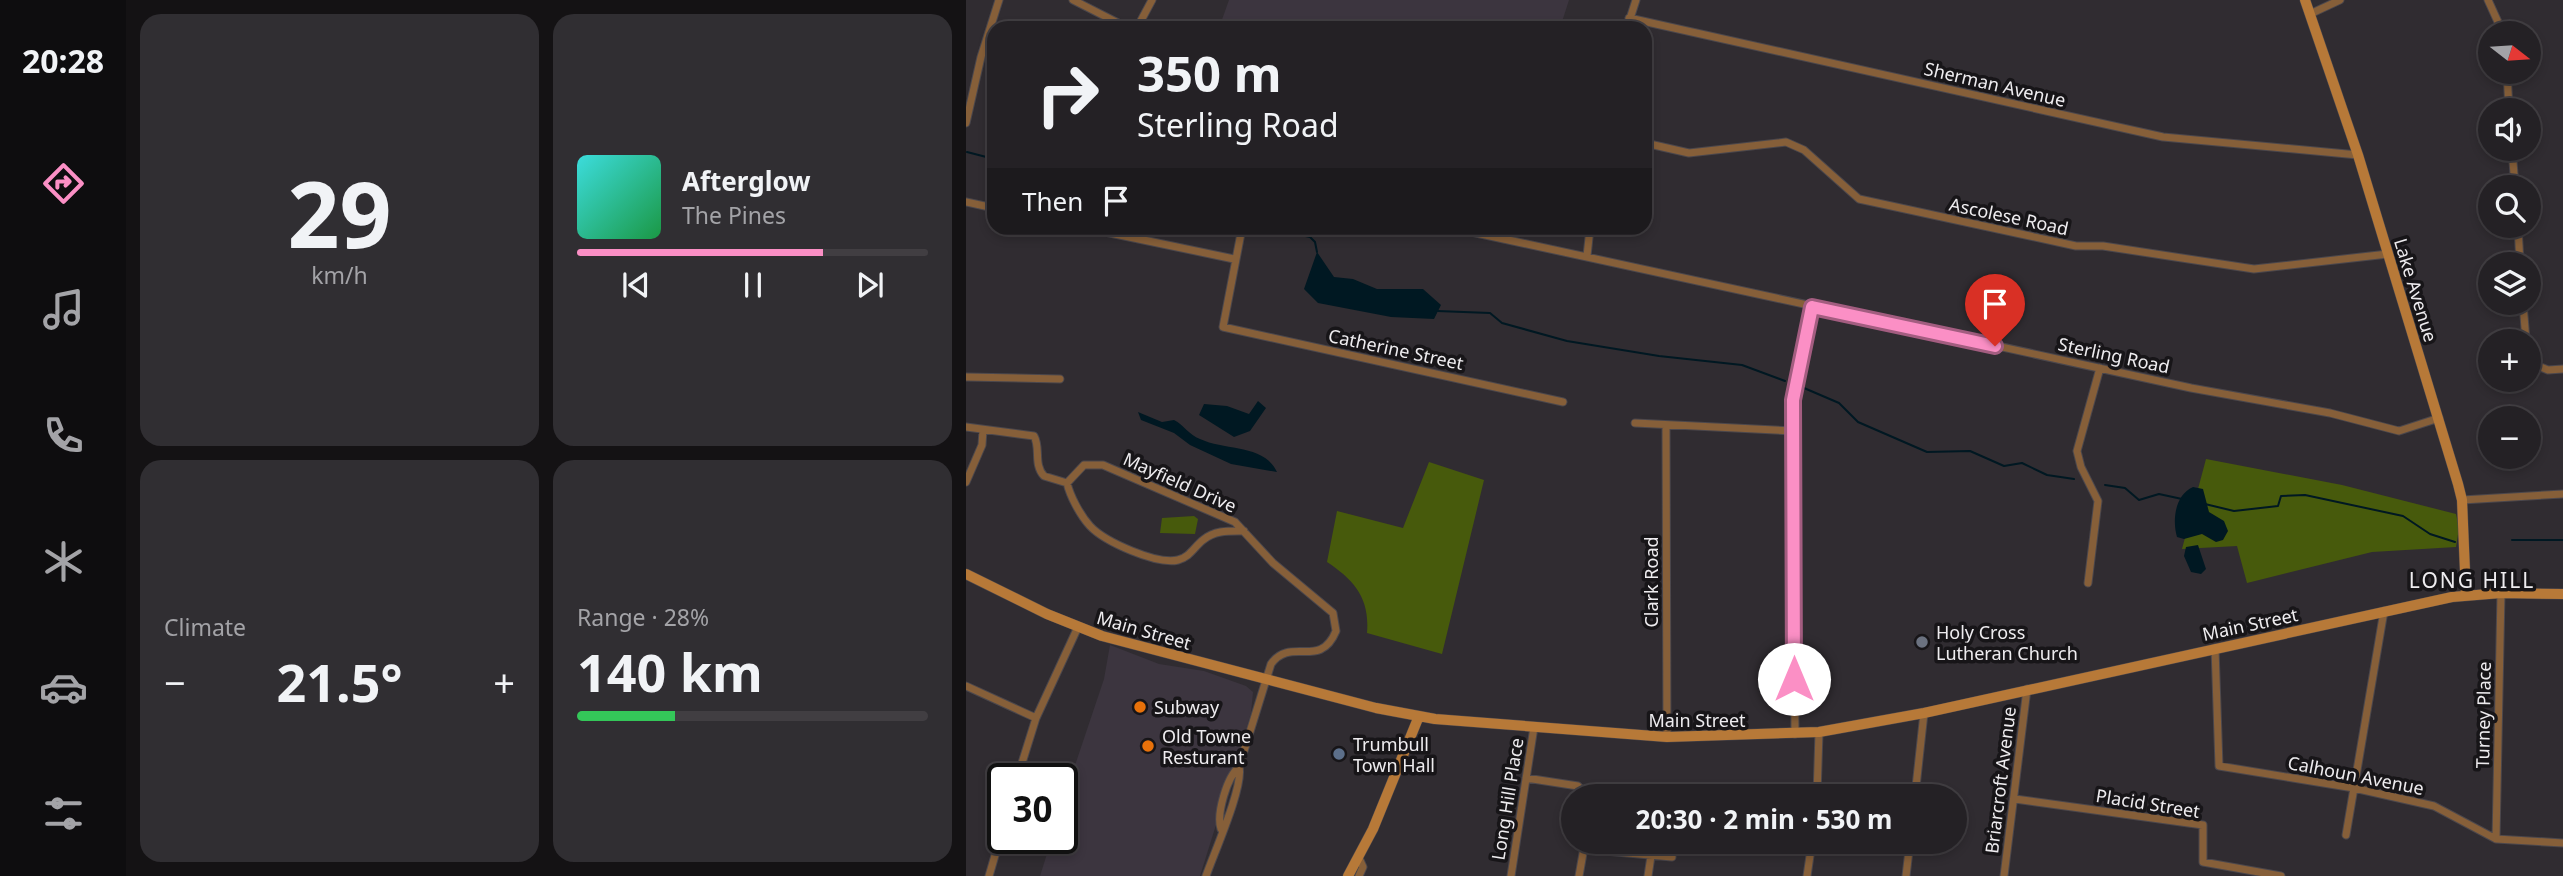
<!DOCTYPE html>
<meta charset="utf-8">
<style>
:root{--surface:#242125;--page:#302e32;--text:#f1f3f6;--muted:#a3a3a7;--line:#413e42;--accent:#fb8fc5}
body{margin:0;font-family:"Noto Sans",sans-serif;background:var(--page);color:var(--text);height:100vh;display:flex;flex-direction:column;font-size:26px;white-space:nowrap}
*{box-sizing:border-box;margin:0}
p{font-size:23px;color:var(--muted)}
.icon{flex:none;width:38px;height:38px;fill:none;stroke:currentColor;stroke-width:2;stroke-linecap:round;stroke-linejoin:round}
.map{position:relative;flex:1;overflow:hidden}
.side{display:flex;flex-direction:column;gap:14px;padding:14px;background:#141214;width:840px}
.side>*{flex:none}
.banner{position:absolute;left:21px;top:21px;width:665px;height:214px;border-radius:21px;box-shadow:0 4px 10px #0003,0 0 0 2px var(--line);background:#242125;color:var(--text);overflow:hidden}
.needle{width:46px;rotate:107deg}
.controls{position:absolute;left:1512px;top:21px;display:grid;gap:14px}
.controls a{display:grid;place-items:center;width:63px;height:63px;border-radius:50%;background:var(--surface);box-shadow:0 4px 10px #0003,0 0 0 2px var(--line);font-size:35px}
.speed{position:absolute;left:21px;top:763px;display:flex;gap:14px;font-size:35px;font-weight:700;text-align:center}
.speed>*{display:grid;place-content:center;width:91px;height:91px;border-radius:50%;background:var(--surface);box-shadow:0 4px 10px #0003,0 0 0 2px var(--line);line-height:1}
.speed .limit{border:4px solid #111;border-radius:10px;background:#fff;color:#111}
.pin{position:absolute;display:grid;place-items:center;width:60px;height:60px;color:#fff;margin:-72px -30px;border-radius:50% 50% 50% 0;rotate:-45deg;box-shadow:0 0 7px #0007}
.pin .icon{rotate:45deg}
.me{position:absolute;width:77px;margin:-38px;rotate:0deg;stroke-linejoin:round;filter:drop-shadow(0 0 5px #0008)}
.turn{display:flex;align-items:center;gap:24px;height:147px;padding:0 35px;font-size:32px}
.turn .icon{width:91px;height:91px;stroke-width:2.5}
.turn b{display:block;font-size:49px;line-height:60px}
.then{display:flex;align-items:center;height:66px;padding:0 35px;background:#0003;gap:14px;font-size:26px}
.big{font-size:52px;font-weight:700;line-height:1.1}
.side .card{flex:1;display:flex;flex-direction:column;justify-content:center;gap:10px;min-width:0;padding:0 24px;border-radius:21px;background:var(--page)}
.side .dial{align-items:center;gap:0}
.dial b{font-size:91px;line-height:1}
.song{display:flex;align-items:center;gap:21px}
.cover{width:84px;height:84px;border-radius:10px;background:linear-gradient(135deg,hsl(180 70% 55%),hsl(140 70% 35%))}
.played{height:7px;border-radius:4px;background:linear-gradient(90deg,var(--accent) 70%,var(--line) 70%)}
.keys{display:flex;justify-content:space-around;direction:ltr}
.heat{display:flex;justify-content:space-between;align-items:center;font-size:38px;direction:ltr}
.charge{height:10px;border-radius:5px;background:linear-gradient(90deg,#34c759 28%,var(--line) 0)}
.side .tiles{flex:1;display:grid;gap:14px;grid-template-columns:repeat(2,1fr)}
.trip{position:absolute;left:595px;top:784px;width:406px;height:70px;border-radius:35px;background:var(--surface);box-shadow:0 4px 10px #0003,0 0 0 2px var(--line);font-weight:700;line-height:70px;text-align:center}
main{display:flex;flex:1;min-height:0}
.tab-bar{display:flex;flex-direction:column;width:126px;justify-content:space-around;align-items:center;background:#0e0d0f;color:var(--muted)}
.tab-bar .icon{width:49px;height:49px}
.tab-bar .current{color:var(--accent)}
.tab-bar b{font-size:32px;color:var(--text)}
.map>svg:first-child{display:block}
</style>
<main>
<nav class="tab-bar">
<b>20:28</b>
<svg class="icon current" aria-label="directions" viewBox="0 0 24 24"><path d="M12 3l9 9-9 9-9-9zM9 14v-3h6M13 9l2 2-2 2"/></svg>
<svg class="icon" aria-label="music" viewBox="0 0 24 24"><path d="M9 18V5l10-2v13"/><circle cx="6" cy="18" r="3"/><circle cx="16" cy="16" r="3"/></svg>
<svg class="icon" aria-label="phone" viewBox="0 0 24 24"><path d="M5 4h4l2 5-3 2q2 4 5 5l2-3 5 2v4C11 20 4 13 5 4z"/></svg>
<svg class="icon" aria-label="climate" viewBox="0 0 24 24"><path d="M12 3v18M4 7l16 10M4 17L20 7"/></svg>
<svg class="icon" aria-label="car" viewBox="0 0 24 24"><path d="M5 17H2v-5l4-1 3-4h7l3 4 3 1v5h-3M9 17h6M6 11h13"/><circle cx="7" cy="17" r="2"/><circle cx="17" cy="17" r="2"/></svg>
<svg class="icon" aria-label="filters" viewBox="0 0 24 24"><path d="M4 7h16M4 17h16"/><circle cx="9" cy="7" r="2"/><circle cx="15" cy="17" r="2"/></svg>
</nav>
<section class="side">
<div class="tiles">
<div class="card dial"><b>29</b><p>km/h</p></div>
<div class="card">
<div class="song"><i class="cover"></i><div><b>Afterglow</b><p>The Pines</p></div></div>
<div class="played"></div>
<div class="keys"><svg class="icon" aria-label="previous" viewBox="0 0 24 24"><path d="M18 5L8 12l10 7zM5 5v14"/></svg><svg class="icon" aria-label="pause" viewBox="0 0 24 24"><path d="M8 5v14M16 5v14"/></svg><svg class="icon" aria-label="next" viewBox="0 0 24 24"><path d="M6 5l10 7-10 7zM19 5v14"/></svg></div>
</div>
<div class="card"><p>Climate</p>
<div class="heat"><a>−</a><b class="big">21.5°</b><a>+</a></div>
</div>
<div class="card"><p>Range · 28%</p><b class="big">140 km</b><div class="charge"></div></div>
</div>
</section>
<div class="map">
<svg width="1597" height="876" viewBox="0 0 1597 876">
<rect width="100%" height="100%" fill="#302c31"/>
<path fill="#3c353f" d="M 263,0 L 603,0 L 594,28 L 253,28 Z
M 144,645 L 193,664 L 238,671 L 280,686 L 287,692 L 285,713 L 234,876 L 74,876 L 86,838 L 96,838 L 96,804 L 138,679 Z"/>
<path fill="#475a0c" d="M 1240,459 L 1376,485 L 1490,514 L 1493,528 L 1490,547 L 1406,552 L 1281,583 L 1271,546 L 1216,549 Z
M 463,462 L 518,480 L 476,654 L 401,633 C 404,598 388,580 361,562 L 371,511 L 437,528 Z
M 228,516 L 232,519 L 229,534 L 194,533 L 196,518 Z"/>
<path fill="#001822" d="M 351,252 L 368,277 L 387,279 L 411,289 L 457,289 L 475,305 L 468,319 L 425,317 L 352,303 L 338,289 Z
M 292,401 L 300,408 L 284,431 L 268,437 L 233,415 L 238,404 L 261,406 L 283,414 Z
M 172,412 L 196,422 L 208,420 C 218,425 223,435 234,439 C 260,451 298,444 311,472 L 265,464 L 224,445 L 208,433 L 175,420 Z
M 1227,487 L 1237,489 L 1243,512 L 1258,521 L 1262,531 L 1257,540 L 1250,542 L 1236,534 L 1218,539 L 1211,537 C 1206,520 1209,495 1227,487 Z
M 1232,545 L 1240,569 L 1235,574 L 1225,572 L 1218,556 L 1220,547 Z"/>
<g fill="none" stroke-linecap="round" stroke-linejoin="round">
<path stroke="#001822" stroke-width="2" d="M 1,152 L 28,159
M 304,228 L 344,237 L 349,242 L 351,252
M 471,311 L 524,313 L 536,323 L 601,341 L 693,356 L 776,365 L 819,381
M 838,388 L 873,403 L 892,422 L 961,452 L 1004,451 L 1038,466 L 1056,463 L 1081,475 L 1108,479
M 1139,485 L 1159,488 L 1173,500 L 1193,494 L 1216,499
M 1239,504 L 1268,511 L 1312,506 L 1315,496 L 1339,495 L 1437,516 L 1464,534 L 1489,542
M 1546,540 L 1597,540"/>
<defs>
<path id="street" d="M 107,0 L 162,28
M 1522,0 L 1537,33
M 1344,14 L 1374,0
M 663,18 L 1197,137 L 1392,155
M 171,28 L 186,0
M 661,28 L 670,0
M 1541,72 L 1543,110
M 0,123 L 15,57 L 33,0
M 679,143 L 723,153 L 820,142 L 838,150 L 893,199 L 1110,246 L 1137,246 L 1288,269 L 1422,254
M 1546,149 L 1549,187
M 0,202 L 28,208
M 1552,226 L 1554,264
M 120,228 L 268,259
M 276,228 L 257,327 L 597,402
M 487,228 L 1225,388 L 1364,413 L 1433,431 L 1473,418
M 621,256 L 624,228
M 1557,303 L 1560,341
M 1563,352 L 1567,364 L 1582,370 L 1597,369
M 0,377 L 94,379
M 669,423 L 827,431
M 700,426 L 701,737
M 0,427 L 68,436 C 75,448 67,464 78,476 L 101,483 L 118,465 L 137,465 L 269,522 L 307,563 L 367,613 L 370,631 C 354,670 325,636 305,664 L 273,767 C 278,786 248,853 240,876
M 0,482 L 16,445 L 17,430
M 101,483 C 104,496 114,515 124,526 C 139,542 191,565 212,560 C 224,557 228,547 237,540 C 249,530 263,531 278,531
M 1496,500 L 1597,494
M 1122,583 L 1132,501 L 1115,467 L 1111,451 L 1134,368
M 1249,648 L 1253,766 L 1388,788 L 1468,806 L 1530,839 L 1597,843
M 0,686 L 70,718
M 829,734 L 827,400 L 846,307
M 560,778 L 612,786 L 621,796
M 51,779 L 70,718 L 112,627
M 851,796 L 853,732
M 949,796 L 958,713
M 1049,799 L 1237,825 L 1237,862 L 1315,876
M 255,829 C 250,814 261,777 273,767
M 1380,835 L 1418,611
M 1530,839 L 1535,593
M 617,849 L 706,857
M 393,858 L 397,867 L 393,876
M 23,876 L 37,828
M 545,876 L 568,727
M 613,876 L 619,842
M 682,876 L 685,856
M 841,876 L 846,842
M 940,876 L 944,842
M 1038,876 L 1061,689"/>
<path id="secondary" d="M 1339,0 L 1392,155 L 1492,484 L 1496,500 L 1500,595
M 0,574 L 81,614 L 136,636 L 410,708 L 469,719 L 701,737 L 853,732 L 958,713 L 1486,597 L 1535,593 L 1597,594
M 382,876 L 407,829 L 453,716"/>
</defs>
<use href="#street" stroke="#4b474c" stroke-width="9"/>
<use href="#secondary" stroke="#4b474c" stroke-width="11"/>
<use href="#street" stroke="#865f39" stroke-width="7"/>
<use href="#secondary" stroke="#b77938" stroke-width="10"/>
</g>
<g fill="none" stroke-linecap="round" stroke-linejoin="round">
<defs>
<path id="route" d="M 828,679 L 827,400 L 846,307 L 1029,346"/>
</defs>
<use href="#route" stroke="#a35d80" stroke-width="18"/>
<use href="#route" stroke="#fb8fc5" stroke-width="12"/>
</g>
<circle fill="#6b7280" stroke="#171518" stroke-width="2.5" cx="956" cy="642" r="7"/>
<g fill="#e8710a" stroke="#171518" stroke-width="2.5">
<circle cx="174" cy="707" r="7"/>
<circle cx="182" cy="746" r="7"/>
</g>
<circle fill="#5c6f8a" stroke="#171518" stroke-width="2.5" cx="373" cy="754" r="7"/>
<g text-anchor="middle" dominant-baseline="central" stroke-width="7" stroke-linejoin="round" paint-order="stroke">
<g font-size="18" fill="#eeecef" stroke="#171518">
<text transform="translate(1029 84) rotate(13)">Sherman Avenue</text>
<text transform="translate(1043 216) rotate(12)">Ascolese Road</text>
<text transform="translate(1450 290) rotate(73)">Lake Avenue</text>
<text transform="translate(430 349) rotate(12)">Catherine Street</text>
<text transform="translate(1148 355) rotate(12)">Sterling Road</text>
<text transform="translate(214 482) rotate(24)">Mayfield Drive</text>
<text transform="translate(685 582) rotate(-90)">Clark Road</text>
<text transform="translate(1284 624) rotate(-12)">Main Street</text>
<text transform="translate(178 630) rotate(16)">Main Street</text>
<text transform="translate(1517 715) rotate(-89)">Turney Place</text>
<text x="731" y="720">Main Street</text>
<text transform="translate(1390 775) rotate(11)">Calhoun Avenue</text>
<text transform="translate(1034 780) rotate(-83)">Briarcroft Avenue</text>
<text transform="translate(541 799) rotate(-81)">Long Hill Place</text>
<text transform="translate(1182 803) rotate(9)">Placid Street</text>
</g>
<g font-size="18" fill="#eeecef" stroke="#171518" text-anchor="start">
<text x="970" y="632">Holy Cross<tspan x="970" dy="21">Lutheran Church</tspan></text>
<text x="188" y="707">Subway</text>
<text x="196" y="736">Old Towne<tspan x="196" dy="21">Resturant</tspan></text>
<text x="387" y="744">Trumbull<tspan x="387" dy="21">Town Hall</tspan></text>
</g>
<g font-size="21" letter-spacing="2" fill="#eeecef" stroke="#171518">
<text x="1506" y="580">LONG HILL</text>
</g>
</g>
</svg>
<div class="controls">
<a><svg class="needle" viewBox="-14 -14 28 28"><path d="M0-13l5 13h-10z" fill="#e53935"/><path d="M0 13l5-13h-10z" fill="#a3a3a7"/></svg></a>
<a><svg class="icon" aria-label="sound" viewBox="0 0 24 24"><path d="M4 9h4l5-4v14l-5-4H4zM17 9q2 3 0 6"/></svg></a>
<a><svg class="icon" aria-label="search" viewBox="0 0 24 24"><circle cx="10" cy="10" r="6"/><path d="M15 15l6 6"/></svg></a>
<a><svg class="icon" aria-label="layers" viewBox="0 0 24 24"><path d="M12 4l9 5-9 5-9-5zM3 14l9 5 9-5"/></svg></a>
<a>+</a>
<a>−</a>
</div>
<div class="speed"><div class="limit">30</div></div>
<div class="pin" style="left:1029px;top:346px;background:#d93025"><svg class="icon" aria-label="arrive" viewBox="0 0 24 24"><path d="M6 21V4h12l-3 4 3 4H6"/></svg></div>
<svg class="me" style="left:828px;top:679px" viewBox="-20 -20 40 40"><circle r="19" fill="#fff"/><path d="M0-13L10 11 0 6-10 11z" fill="#fb8fc5"/></svg>
<div class="trip">20:30 · 2 min · 530 m</div>
<div class="banner">
<div class="turn"><svg class="icon" aria-label="right" viewBox="0 0 24 24"><path d="M7 20v-9h11M14 6l5 5-5 5"/></svg><div><b>350 m</b>Sterling Road</div></div>
<div class="then">Then<svg class="icon" aria-label="arrive" viewBox="0 0 24 24"><path d="M6 21V4h12l-3 4 3 4H6"/></svg></div>
</div>
</div>
</main>
